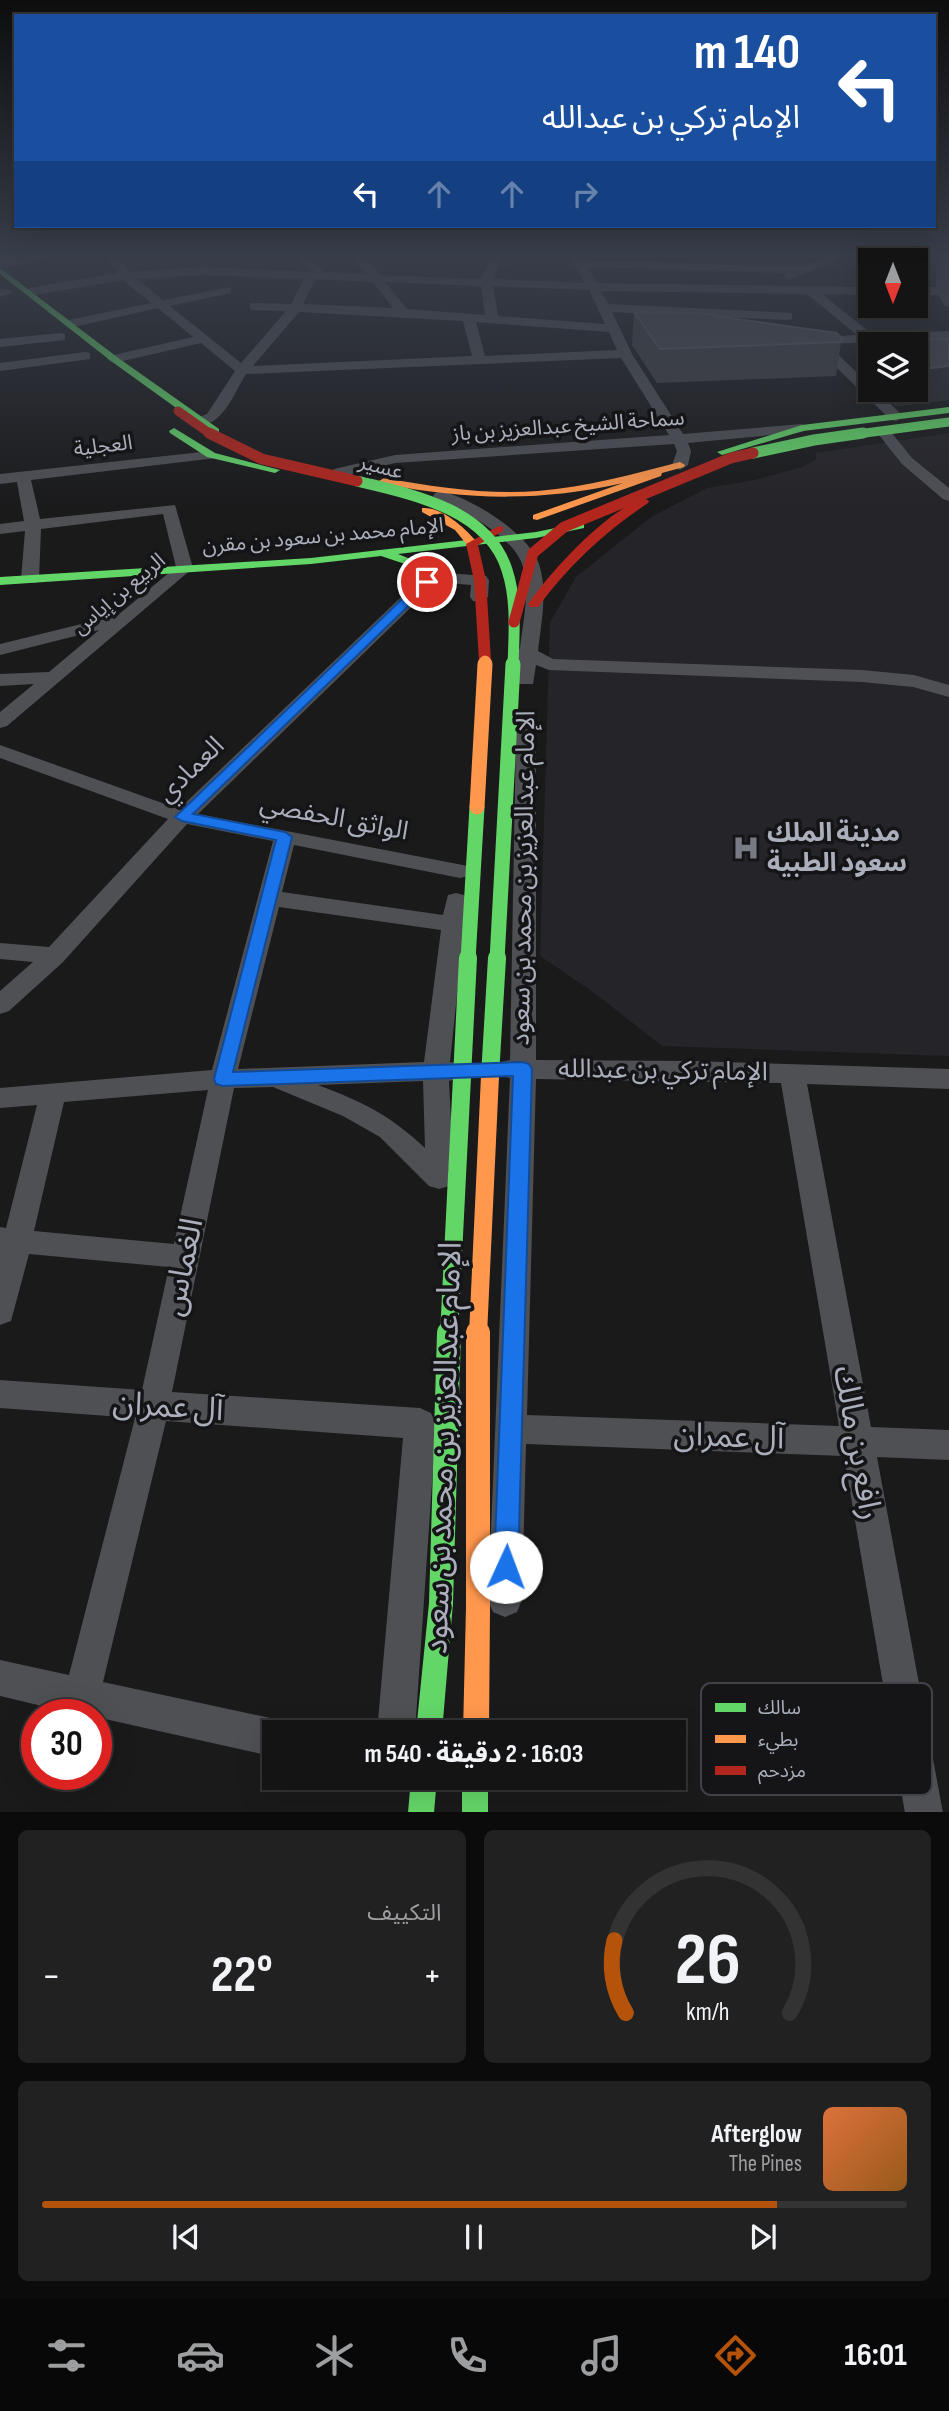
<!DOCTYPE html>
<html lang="ar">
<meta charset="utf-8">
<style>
:root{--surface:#141414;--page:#212122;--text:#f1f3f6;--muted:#9d9ea0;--line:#333334;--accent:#b45309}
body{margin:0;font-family:"Sofia Sans Condensed","Noto Sans Arabic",sans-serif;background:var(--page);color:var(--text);direction:rtl;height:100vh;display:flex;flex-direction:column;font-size:26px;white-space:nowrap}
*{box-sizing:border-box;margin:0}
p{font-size:23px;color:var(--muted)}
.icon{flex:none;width:38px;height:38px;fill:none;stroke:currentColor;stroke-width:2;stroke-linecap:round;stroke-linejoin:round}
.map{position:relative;height:1812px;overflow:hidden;direction:ltr}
.sheet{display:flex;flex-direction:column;gap:18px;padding:18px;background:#0b0b0b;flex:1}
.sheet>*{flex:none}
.banner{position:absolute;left:14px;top:14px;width:922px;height:214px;border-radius:0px;box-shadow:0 7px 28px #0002,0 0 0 2px var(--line);direction:rtl;background:#1a4fa0;color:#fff;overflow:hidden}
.needle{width:46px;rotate:180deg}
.buttons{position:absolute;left:858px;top:248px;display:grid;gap:14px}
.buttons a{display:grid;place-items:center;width:70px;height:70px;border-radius:0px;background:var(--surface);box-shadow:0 7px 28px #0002,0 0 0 2px var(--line);font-size:35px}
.speed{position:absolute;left:21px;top:1699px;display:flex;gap:14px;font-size:35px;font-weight:700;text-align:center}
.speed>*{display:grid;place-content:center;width:91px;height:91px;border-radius:50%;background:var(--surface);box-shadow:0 7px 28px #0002,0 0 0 2px var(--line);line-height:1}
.speed .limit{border:10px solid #d22;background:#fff;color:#111}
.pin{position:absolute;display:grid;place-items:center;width:60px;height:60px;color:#fff;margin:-30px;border:4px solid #fff;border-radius:50%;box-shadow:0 2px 7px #0007}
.me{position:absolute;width:77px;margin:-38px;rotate:2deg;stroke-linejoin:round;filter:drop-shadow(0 0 5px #0008)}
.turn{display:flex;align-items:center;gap:24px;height:147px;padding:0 21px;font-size:32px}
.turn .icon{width:91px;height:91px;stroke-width:2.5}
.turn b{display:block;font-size:49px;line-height:60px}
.lanes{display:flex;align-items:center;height:66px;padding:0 21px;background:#0003;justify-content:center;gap:35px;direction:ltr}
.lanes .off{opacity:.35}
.big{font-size:52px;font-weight:700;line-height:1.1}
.sheet .tile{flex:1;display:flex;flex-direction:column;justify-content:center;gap:10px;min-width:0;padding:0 24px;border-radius:10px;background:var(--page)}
.sheet .dial{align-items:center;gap:0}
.dial svg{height:182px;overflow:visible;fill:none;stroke:var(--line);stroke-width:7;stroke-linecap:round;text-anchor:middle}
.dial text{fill:var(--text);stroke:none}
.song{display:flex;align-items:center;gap:21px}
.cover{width:84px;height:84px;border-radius:10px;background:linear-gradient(135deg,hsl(20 70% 55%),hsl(30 70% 35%))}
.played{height:7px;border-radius:4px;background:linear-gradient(90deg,var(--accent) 85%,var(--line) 85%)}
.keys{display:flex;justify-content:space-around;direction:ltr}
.heat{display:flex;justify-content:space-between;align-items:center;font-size:38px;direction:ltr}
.sheet .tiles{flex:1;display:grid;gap:18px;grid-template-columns:1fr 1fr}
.tile:last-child{grid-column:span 2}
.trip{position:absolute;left:262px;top:1720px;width:424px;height:70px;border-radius:0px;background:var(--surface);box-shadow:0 7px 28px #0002,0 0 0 2px var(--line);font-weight:700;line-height:70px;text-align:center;direction:rtl}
.menu{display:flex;height:112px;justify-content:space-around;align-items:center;background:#080808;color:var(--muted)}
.menu .icon{width:49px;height:49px}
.menu .on{color:var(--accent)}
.menu b{font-size:32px;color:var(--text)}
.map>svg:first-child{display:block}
</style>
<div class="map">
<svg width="949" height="1813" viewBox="0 0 949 1813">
<rect width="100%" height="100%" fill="#1a1a1b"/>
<path fill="#252428" d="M 949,433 L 949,1056 L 662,1046 L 593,992 L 540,956 L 550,622 L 576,577 L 651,517 L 707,488 L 755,480 L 802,467 L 816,460 L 816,453 Z"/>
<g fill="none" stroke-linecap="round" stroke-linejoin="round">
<path fill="#4e5054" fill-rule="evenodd" d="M 41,254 L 64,254 L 0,268 L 0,262 Z
M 105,254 L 117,254 L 129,272 L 203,267 L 311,272 L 293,254 L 305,254 L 325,272 L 367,274 L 351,254 L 363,254 L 380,275 L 481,279 L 490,258 L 436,257 L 430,254 L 503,254 L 493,279 L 585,283 L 568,254 L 580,254 L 583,260 L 802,267 L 835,254 L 850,254 L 789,280 L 783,276 L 786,273 L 587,267 L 597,283 L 870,287 L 870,295 L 822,294 L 872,334 L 949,331 L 949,339 L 827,344 L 870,385 L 870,390 L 876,390 L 901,414 L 903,417 L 896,421 L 891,420 L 813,345 L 807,344 L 807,338 L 857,335 L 807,294 L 601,291 L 609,304 L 792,313 L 792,319 L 788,320 L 612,312 L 632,354 L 683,434 L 802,424 L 809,428 L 802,432 L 688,443 L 691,451 L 688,465 L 680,470 L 672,465 L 677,451 L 674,444 L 395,463 L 339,477 L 334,475 L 331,472 L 334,469 L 395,455 L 669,435 L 621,358 L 246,374 C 235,391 222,429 197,424 L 197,418 L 207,414 L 235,371 L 201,343 L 114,363 L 107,359 L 109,356 L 193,337 L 158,308 L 69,328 L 63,324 L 69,320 L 151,303 L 123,280 L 29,296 L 23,292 L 29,288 L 118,273 ZM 203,275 L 304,279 L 291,304 L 250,303 L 250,309 L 254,310 L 286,311 L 241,363 L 170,306 L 231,293 L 231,287 L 163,300 L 137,279 ZM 316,279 L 373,282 L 393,308 L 303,304 ZM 385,282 L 481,286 L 485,315 L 407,309 ZM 493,286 L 589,290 L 605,324 L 498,316 ZM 299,312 L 463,321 L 472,356 L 253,366 ZM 476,322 L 609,332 L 617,350 L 485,356 Z
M 937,254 L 949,254 L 949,307 L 945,306 L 938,295 L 915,295 L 915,287 L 936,287 Z
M 0,289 L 10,290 L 12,293 L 0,297 Z
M 60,333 L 65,334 L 65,340 L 0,347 L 0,339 Z
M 85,352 L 90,353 L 90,359 L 0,371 L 0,363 Z
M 886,431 L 891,432 L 912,458 L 949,488 L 949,501 L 943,499 L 902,464 L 879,435 Z
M 211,451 L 218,455 L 216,458 L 31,480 L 40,519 L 175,505 L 193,568 L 7,726 L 0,728 L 0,712 L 34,684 L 0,686 L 0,674 L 49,672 L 99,630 L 0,655 L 0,644 L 118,615 L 176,567 L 163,514 L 41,529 L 39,579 L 36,583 L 24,583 L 21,579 L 25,531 L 0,534 L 0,524 L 24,521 L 17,482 L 0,484 L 0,474 Z
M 441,491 C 473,499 527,532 539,564 C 548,591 541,624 538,651 L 553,659 L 862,670 L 914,675 L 949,685 L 949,697 L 913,687 L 862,682 L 549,670 L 536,665 L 533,684 L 519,684 C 515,676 516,654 520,648 C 523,622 530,593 523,567 C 515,537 463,510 435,499 L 433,496 L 435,493 Z
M 447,573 L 486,576 L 489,580 L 488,597 L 479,602 L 473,601 L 470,597 L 471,585 L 447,583 L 433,586 L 198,814 L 468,866 L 471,871 L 468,876 L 460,878 L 294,845 L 282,892 L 443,915 L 448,895 L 456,893 L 464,895 L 467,900 L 450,1062 L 460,1064 L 464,1071 L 460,1078 L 449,1081 L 453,1162 L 448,1170 L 453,1178 L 449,1186 L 439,1189 L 429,1186 L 380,1137 L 343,1116 L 273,1087 L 234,1088 L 172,1392 L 420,1408 L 431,1413 L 436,1425 L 415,1732 L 377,1732 L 403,1438 L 166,1421 L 103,1682 L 275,1719 L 288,1725 L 291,1732 L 275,1732 L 275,1757 L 96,1717 L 96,1715 L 80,1715 L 0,1696 L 0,1660 L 69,1675 L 135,1418 L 0,1408 L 0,1380 L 142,1390 L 169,1267 L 29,1254 L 11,1321 L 0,1325 L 0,1227 L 6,1228 L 37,1105 L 0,1108 L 0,1088 L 212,1070 L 273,841 L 187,824 L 63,962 L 9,1011 L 0,1014 L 0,991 L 33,962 L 0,959 L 0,943 L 49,947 L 168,819 L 0,758 L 0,745 L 179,809 L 421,578 ZM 279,907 L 441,930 L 424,1062 L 238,1069 ZM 423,1081 L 425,1148 C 390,1115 363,1102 318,1085 ZM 208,1090 L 174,1244 L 34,1231 L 64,1102 Z
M 526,729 L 533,731 L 536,735 L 536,1060 L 691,1061 L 949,1069 L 949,1089 L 807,1084 L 871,1427 L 949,1430 L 949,1460 L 877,1457 L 943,1813 L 905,1813 L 844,1456 L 526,1444 L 522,1600 L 517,1612 L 505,1617 L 493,1612 L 488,1600 L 510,1078 L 501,1076 L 497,1069 L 501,1062 L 510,1060 L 516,735 L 519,731 ZM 536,1079 L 781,1083 L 839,1426 L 527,1415 Z"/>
<path fill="#63d668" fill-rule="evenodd" d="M 0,268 L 117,357 L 219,429 L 219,433 L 211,433 L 111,361 L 0,274 Z
M 949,407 L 949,413 L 803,431 L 722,455 L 717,452 L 802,425 Z
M 174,428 L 215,453 L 280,470 L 275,473 L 207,457 L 170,433 L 169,431 Z
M 580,523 L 584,524 L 584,528 L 536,538 L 398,554 L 413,560 L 433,582 L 427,586 L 423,585 L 405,564 L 381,556 L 311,564 L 0,585 L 0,577 L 311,558 L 536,532 Z
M 441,1591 L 450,1594 L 453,1603 L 442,1732 L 416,1732 L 429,1603 L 432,1594 Z
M 411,1778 L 437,1778 L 434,1813 L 408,1813 Z
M 462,1778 L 488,1778 L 488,1813 L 462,1813 Z"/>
<path fill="#ff974d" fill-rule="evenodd" d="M 680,462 L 685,465 L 684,467 L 662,473 L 661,476 L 537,520 L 533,519 L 533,515 L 623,483 C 539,502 468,500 384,484 L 379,481 L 384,478 C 435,487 487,495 538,491 C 587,487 633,474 680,462 Z
M 422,508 C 441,506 467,529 478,544 L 468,546 L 455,530 L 422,512 Z
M 478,1595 L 487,1598 L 490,1607 L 489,1732 L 463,1732 L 466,1607 L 469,1598 Z"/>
<path fill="#b3261e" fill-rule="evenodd" d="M 644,498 L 649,501 L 648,503 C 605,532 569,565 538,607 L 530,607 L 528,604 C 551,571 606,511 644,498 Z
M 499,526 L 503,527 L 503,531 L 478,545 L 486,580 L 491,661 L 485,665 L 479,661 L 474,580 L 466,544 Z"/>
<path stroke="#63d668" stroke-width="9" d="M 850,435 L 949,422"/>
<path stroke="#63d668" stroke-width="11" d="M 753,453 L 814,440 L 863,433
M 357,481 C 411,494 488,509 507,570 C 517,600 514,634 513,666"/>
<path stroke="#63d668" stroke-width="15" d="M 468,960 L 477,807
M 497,960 L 513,664"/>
<path stroke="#63d668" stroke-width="18" d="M 490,1076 L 497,958
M 449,1335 L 468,958"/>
<path stroke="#63d668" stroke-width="24" d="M 441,1603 L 449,1333"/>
<path stroke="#ff974d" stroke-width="11" d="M 485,666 L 485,661"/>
<path stroke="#ff974d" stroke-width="15" d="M 477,807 L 485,664"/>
<path stroke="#ff974d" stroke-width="18" d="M 478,1335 L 490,1076"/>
<path stroke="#ff974d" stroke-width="24" d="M 478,1607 L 478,1333"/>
<path stroke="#b3261e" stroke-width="9" d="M 178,411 L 212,435"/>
<path stroke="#b3261e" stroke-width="11" d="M 209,433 L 262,459 L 357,481
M 514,622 L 533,553 L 564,527 L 731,458 L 753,453"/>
</g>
<path fill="#3f4044" d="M 634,312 L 715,316 L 841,342 L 836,376 L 657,383 L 632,345 Z
M 949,339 L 949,400 L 896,406 L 881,390 L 915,390 L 915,345 L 871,345 L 871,340 Z
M 870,350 L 870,378 L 866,374 Z"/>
<path fill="#2b2c2e" d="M 949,366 L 949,400 L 896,406 L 899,390 L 915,390 L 915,370 Z"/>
<path fill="#4b4c51" stroke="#5a5c62" stroke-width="2" d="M 634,312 L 714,314 L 715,316 L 836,333 L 841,337 L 841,342 L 660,349 Z
M 949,339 L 949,366 L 915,370 L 915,345 L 876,345 L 871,340 Z"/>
<linearGradient id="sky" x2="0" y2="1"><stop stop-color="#0e0e0f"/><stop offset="0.5" stop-color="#383e4a"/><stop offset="1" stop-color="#383e4a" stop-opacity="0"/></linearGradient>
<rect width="949" height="508" fill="url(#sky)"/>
<path fill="#1a73e8" stroke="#114b97" stroke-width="2" d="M 427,578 L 431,579 L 431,584 L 193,814 L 285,832 L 292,837 L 233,1072 L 523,1062 L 529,1064 L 532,1069 L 518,1567 L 514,1575 L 506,1579 L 497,1575 L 494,1567 L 513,1076 L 223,1086 L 216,1084 L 214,1079 L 276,840 L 182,821 L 175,817 L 423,579 Z"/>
<defs>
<symbol id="hospital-bare" viewBox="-9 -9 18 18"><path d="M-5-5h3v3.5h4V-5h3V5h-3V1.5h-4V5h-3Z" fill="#787b84" stroke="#151417" stroke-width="2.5" paint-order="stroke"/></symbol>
</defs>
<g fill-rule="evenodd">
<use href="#hospital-bare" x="727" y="829" width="38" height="38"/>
</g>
<g text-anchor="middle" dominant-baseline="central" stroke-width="7" stroke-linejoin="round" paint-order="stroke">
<g font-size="21" fill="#abafbc" stroke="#151417">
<text transform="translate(568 426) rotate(-4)">سماحة الشيخ عبدالعزيز بن باز</text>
<text transform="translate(103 446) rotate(-7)">العجلية</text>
<text transform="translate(381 467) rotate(15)">عسير</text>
<text transform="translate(323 536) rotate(-5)">الإمام محمد بن سعود بن مقرن</text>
<text transform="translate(119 594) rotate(-40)">الربيع بن إياس</text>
</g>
<g font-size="26" fill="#abafbc" stroke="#151417">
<text transform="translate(191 770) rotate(-44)">العمادي</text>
<text transform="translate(334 818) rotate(11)">الواثق الحفصي</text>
<text transform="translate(524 878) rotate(-89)">الإمام عبدالعزيز بن محمد بن سعود</text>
<text transform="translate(663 1071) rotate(1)">الإمام تركي بن عبدالله</text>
</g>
<g font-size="26" font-weight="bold" fill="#abafbc" stroke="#151417" text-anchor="start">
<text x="767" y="833">مدينة الملك<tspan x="767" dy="30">سعود الطبية</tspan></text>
</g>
<g font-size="32" fill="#abafbc" stroke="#151417">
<text transform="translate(183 1267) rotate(-78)">الغماس</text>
<text transform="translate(168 1407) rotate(4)">آل عمران</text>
<text transform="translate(729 1437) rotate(2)">آل عمران</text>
<text transform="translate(857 1443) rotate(80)">رافع بن مالك</text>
<text transform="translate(444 1448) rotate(-88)">الإمام عبدالعزيز بن محمد بن سعود</text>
</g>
</g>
<rect x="701" y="1683" width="231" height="112" rx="10" fill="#151417" stroke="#424249" stroke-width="2"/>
<rect x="715" y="1703" width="31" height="9" fill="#63d668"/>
<rect x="715" y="1735" width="31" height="8" fill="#ff974d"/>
<rect x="715" y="1766" width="31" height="9" fill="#b3261e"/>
<g font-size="19" fill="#abafbc">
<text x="758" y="1714">سالك</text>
<text x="758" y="1746">بطيء</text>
<text x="758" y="1777">مزدحم</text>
</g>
</svg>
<div class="buttons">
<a><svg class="needle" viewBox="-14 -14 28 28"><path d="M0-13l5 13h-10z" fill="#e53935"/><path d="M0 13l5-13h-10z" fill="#9d9ea0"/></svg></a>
<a><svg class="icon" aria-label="layers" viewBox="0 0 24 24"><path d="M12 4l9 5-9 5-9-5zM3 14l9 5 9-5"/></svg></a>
</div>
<div class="speed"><div class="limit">30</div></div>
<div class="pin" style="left:427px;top:582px;background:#d93025"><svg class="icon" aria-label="arrive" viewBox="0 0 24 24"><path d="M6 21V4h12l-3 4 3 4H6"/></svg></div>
<svg class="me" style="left:506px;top:1567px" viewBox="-20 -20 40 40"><circle r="19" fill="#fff"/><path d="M0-13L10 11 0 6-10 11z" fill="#1a73e8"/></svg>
<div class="trip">16:03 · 2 دقيقة · 540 m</div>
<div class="banner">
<div class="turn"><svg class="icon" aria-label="left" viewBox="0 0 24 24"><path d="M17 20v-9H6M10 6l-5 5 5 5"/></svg><div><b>140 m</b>الإمام تركي بن عبدالله</div></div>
<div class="lanes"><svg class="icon" aria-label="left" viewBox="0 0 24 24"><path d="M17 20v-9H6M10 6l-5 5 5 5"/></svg><svg class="icon off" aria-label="ahead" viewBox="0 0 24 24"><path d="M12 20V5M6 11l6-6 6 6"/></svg><svg class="icon off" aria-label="ahead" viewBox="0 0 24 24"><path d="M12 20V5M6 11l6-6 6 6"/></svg><svg class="icon off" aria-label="right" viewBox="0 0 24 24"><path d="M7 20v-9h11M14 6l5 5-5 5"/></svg></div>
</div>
</div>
<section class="sheet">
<div class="tiles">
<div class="tile dial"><svg viewBox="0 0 100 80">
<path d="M14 69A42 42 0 1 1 86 69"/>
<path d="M14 69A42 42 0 0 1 9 37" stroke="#b45309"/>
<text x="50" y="56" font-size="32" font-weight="700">26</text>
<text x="50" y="72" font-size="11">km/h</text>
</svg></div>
<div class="tile"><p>التكييف</p>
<div class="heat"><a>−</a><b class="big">22°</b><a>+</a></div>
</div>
<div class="tile">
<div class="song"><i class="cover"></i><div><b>Afterglow</b><p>The Pines</p></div></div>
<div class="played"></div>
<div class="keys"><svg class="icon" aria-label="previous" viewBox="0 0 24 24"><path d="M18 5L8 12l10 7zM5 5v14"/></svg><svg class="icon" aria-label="pause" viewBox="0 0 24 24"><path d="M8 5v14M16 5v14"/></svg><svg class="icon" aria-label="next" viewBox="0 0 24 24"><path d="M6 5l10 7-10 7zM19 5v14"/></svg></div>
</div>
</div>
</section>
<nav class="menu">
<b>16:01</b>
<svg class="icon on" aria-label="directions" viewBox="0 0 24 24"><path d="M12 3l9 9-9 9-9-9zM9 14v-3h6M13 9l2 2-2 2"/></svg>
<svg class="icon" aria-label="music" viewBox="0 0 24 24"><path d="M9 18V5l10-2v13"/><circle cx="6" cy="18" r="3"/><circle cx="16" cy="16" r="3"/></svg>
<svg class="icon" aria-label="phone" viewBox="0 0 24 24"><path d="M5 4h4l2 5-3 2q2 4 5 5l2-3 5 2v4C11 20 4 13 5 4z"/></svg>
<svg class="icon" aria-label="climate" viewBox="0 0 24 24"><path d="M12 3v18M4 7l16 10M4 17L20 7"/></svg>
<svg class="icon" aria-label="car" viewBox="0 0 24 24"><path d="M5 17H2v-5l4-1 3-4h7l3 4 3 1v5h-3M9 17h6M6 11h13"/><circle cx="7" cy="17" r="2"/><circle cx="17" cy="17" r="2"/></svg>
<svg class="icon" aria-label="filters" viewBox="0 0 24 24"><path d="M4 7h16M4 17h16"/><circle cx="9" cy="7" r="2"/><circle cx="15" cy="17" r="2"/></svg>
</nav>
